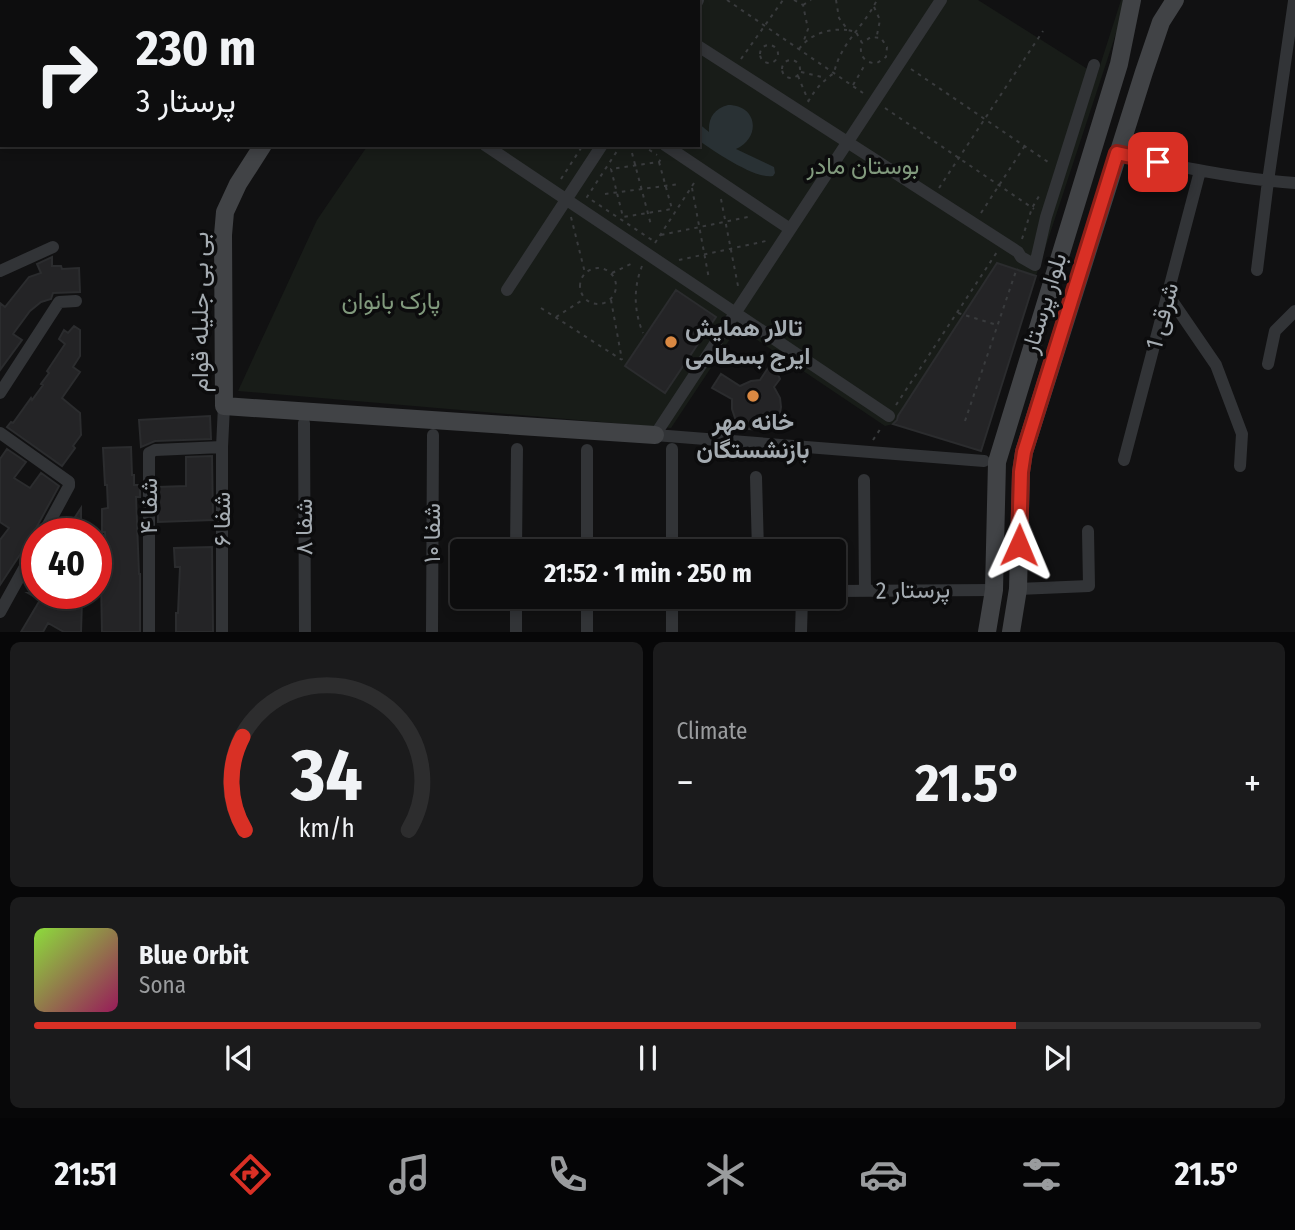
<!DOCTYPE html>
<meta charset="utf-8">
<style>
:root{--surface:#0d0d0e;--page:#1b1b1c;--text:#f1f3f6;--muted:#9a9c9e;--line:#2d2d2e;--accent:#d93025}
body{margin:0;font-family:"Fira Sans Condensed",Vazirmatn,sans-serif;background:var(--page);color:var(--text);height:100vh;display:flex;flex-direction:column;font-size:26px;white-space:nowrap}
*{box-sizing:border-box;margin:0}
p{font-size:23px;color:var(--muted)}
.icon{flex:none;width:38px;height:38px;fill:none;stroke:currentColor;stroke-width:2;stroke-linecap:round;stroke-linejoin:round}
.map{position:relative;height:632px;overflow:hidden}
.sheet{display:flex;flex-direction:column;gap:10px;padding:10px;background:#070708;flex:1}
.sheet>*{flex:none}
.guide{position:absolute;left:0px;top:0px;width:700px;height:147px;box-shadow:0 4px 10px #0003,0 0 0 2px var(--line);background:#0d0d0e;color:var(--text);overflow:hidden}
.speed{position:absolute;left:21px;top:518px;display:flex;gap:14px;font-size:35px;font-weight:700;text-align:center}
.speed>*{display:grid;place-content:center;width:91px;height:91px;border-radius:50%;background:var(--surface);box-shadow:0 4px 10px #0003,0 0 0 2px var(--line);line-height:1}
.speed .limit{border:10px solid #d22;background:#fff;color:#111}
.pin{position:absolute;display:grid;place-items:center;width:60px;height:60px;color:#fff;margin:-30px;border-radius:14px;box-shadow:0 4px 10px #0006}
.me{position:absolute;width:77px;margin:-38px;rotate:1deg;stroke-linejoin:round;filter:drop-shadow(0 0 5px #0008)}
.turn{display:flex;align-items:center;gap:24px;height:147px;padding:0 21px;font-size:32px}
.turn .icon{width:91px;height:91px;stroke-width:2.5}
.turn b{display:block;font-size:49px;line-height:60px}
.big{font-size:52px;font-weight:700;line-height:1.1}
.sheet .tile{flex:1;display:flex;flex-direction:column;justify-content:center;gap:10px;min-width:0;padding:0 24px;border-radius:10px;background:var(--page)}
.sheet .dial{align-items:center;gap:0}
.dial svg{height:182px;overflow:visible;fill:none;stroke:var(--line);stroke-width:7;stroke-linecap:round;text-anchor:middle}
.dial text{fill:var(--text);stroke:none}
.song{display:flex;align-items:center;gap:21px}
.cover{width:84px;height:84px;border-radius:10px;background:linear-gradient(135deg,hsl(90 70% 55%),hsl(330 70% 35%))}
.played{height:7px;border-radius:4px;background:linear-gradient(90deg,var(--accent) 80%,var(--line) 80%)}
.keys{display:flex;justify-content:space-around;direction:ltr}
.heat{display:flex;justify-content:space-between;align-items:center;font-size:38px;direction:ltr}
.sheet .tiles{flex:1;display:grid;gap:10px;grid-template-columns:1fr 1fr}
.tile:last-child{grid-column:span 2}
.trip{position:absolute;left:450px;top:539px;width:396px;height:70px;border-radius:7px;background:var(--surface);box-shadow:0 4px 10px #0003,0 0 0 2px var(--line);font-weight:700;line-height:70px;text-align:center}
.dock{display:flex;height:112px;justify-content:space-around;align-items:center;background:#050506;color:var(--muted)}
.dock .icon{width:49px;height:49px}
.dock .current{color:var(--accent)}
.dock b{font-size:32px;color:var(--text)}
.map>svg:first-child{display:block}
</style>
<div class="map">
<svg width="1295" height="632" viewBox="0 0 1295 632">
<rect width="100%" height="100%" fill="#111112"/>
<path fill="#181c18" d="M 468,0 L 978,0 L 1097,75 L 1121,0 L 1123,0 L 1121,18 L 1036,276 L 997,263 L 893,424 L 885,426 L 738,327 L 671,428 L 238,391 L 317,220 L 368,145 L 698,145 L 698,2 L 467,2 Z"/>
<path fill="#293134" d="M 728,105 C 758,105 761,138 736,149 L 774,167 L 775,173 L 773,176 C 756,180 712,150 698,140 L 698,123 L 709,132 C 708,118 714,109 728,105 Z"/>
<path fill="#242426" stroke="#2b2c2e" stroke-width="2" d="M 52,257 L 52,266 L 61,266 L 62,269 L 79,268 L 80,292 L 53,293 L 51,299 L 41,302 L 30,311 L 13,334 L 22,340 L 0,370 L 0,303 L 5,307 L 29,277 L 41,273 L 37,264 Z
M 997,263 L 1036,276 L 981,451 L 893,424 L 897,420 L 898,416 Z
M 676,290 L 716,317 L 665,393 L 625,366 Z
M 74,326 L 80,330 L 80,356 L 73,367 L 80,372 L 62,398 L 80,413 L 81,435 L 73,446 L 75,448 L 62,466 L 7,427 L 11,422 L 13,423 L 31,398 L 32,400 L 43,385 L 41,384 L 49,373 L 47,371 L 65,344 L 59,339 L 64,330 L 68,333 Z
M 772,362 L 780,379 L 774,387 L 780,398 L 781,407 L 780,413 L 775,421 L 768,427 L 759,430 L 749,429 L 741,425 L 735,418 L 732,409 L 732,399 L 712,388 L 721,374 L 740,386 L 751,381 L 760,380 Z
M 210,416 L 211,439 L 155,441 L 141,447 L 139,420 Z
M 131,447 L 132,475 L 134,475 L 134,485 L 139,485 L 140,488 L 140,497 L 136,497 L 139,574 L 140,574 L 140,632 L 102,632 L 101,580 L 104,580 L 102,556 L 106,556 L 105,532 L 102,532 L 102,509 L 108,508 L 107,485 L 105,485 L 103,448 Z
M 7,449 L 26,462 L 14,478 L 30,488 L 41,473 L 59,486 L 35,530 L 35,536 L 29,541 L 0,585 L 0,540 L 9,528 L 0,522 L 0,459 Z
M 212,456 L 213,520 L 158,522 L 158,487 L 186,486 L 186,457 Z
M 81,508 L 81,534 L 64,534 Z
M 212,547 L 213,632 L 176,632 L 176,613 L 178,613 L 180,567 L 175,567 L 174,548 Z
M 28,593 L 62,593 L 82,600 L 81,632 L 64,632 L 48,623 L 43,632 L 21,632 L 40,600 Z"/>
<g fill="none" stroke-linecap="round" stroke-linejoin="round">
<path stroke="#393b3d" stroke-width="2" stroke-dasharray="3.5 5" stroke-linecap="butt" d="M 727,0 L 863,93
M 794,0 L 803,5 L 808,29 L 803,43
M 836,0 L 839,18 L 848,30 L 856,32 L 862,43 C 858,55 865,64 877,63 L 886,57 L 887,47 L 881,38 L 871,37 L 862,43
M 803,5 L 811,0
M 874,7 L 880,20 L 877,35
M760 54a9 9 0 1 1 18 0a9 9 0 1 1-18 0Z
M 799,49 C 810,34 829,28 847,30
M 741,59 L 783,0
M782 69a9 9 0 1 1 18 0a9 9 0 1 1-18 0Z
M 911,69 L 1048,162
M 801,72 L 826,78
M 798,76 L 808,100
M 853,85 L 866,63
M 808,102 C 815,89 823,81 834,73 C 841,42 863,28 877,0
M 885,108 L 1034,209
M 574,145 L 580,150
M 621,145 L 587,197 L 655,242
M 642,145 L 657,155
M 632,153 L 651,225
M 659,162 L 672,209 L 623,217 L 611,169 L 659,162 L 662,157
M 561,179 L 583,145
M 692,188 L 709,279
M 939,188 L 1043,31
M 605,194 L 679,184
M 721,199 L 738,286
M 981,213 L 1024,147
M 571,217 L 585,273
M 661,235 L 748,217
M 1022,239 L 1032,208 L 1039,196
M 655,243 L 696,180
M 679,260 L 766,241
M 642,266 C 633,289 634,311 643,333
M580 286a18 18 0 1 1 36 0a18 18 0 1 1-36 0Z
M 612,273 L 635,262
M 611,300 L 622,360
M 541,308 L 622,360
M 958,313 L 997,325
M 556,317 L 584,299
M 896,405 L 997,252
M 965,421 L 1017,268
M 873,440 L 881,428"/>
<path stroke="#323437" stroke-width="12" d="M 630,0 L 633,2
M 941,0 L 655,435 L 984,461
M 253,2 L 254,0
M 697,2 L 698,0
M 698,46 L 1018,252 L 1021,257 L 1035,265 L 1046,217 L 1094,65
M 485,145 L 889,416
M 665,145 L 790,229
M 1117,153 C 1176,166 1235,179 1295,183
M 1257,270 L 1268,181 L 1294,1
M 0,271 L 53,247
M 507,290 L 602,145
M 1168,295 L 1216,365 L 1242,434 L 1240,466
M 1268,364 L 1275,331 L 1295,311
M 0,393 L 59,302 L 76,301
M 304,423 L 305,632
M 0,433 L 69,482 L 69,486 L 43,534
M 672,449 L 672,551
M 1124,460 L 1200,171
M 756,477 L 758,551
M 864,480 L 865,591
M 516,551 L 517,449
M 587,551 L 587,450
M 1018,589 L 1089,586 L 1088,531
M 833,591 L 994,590
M 0,612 L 37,545
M 149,632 L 149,453 L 155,450 L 222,447
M 222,632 L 222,447 L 224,406
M 432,632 L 433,435
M 516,632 L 516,597
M 587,632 L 587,597
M 672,632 L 672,597
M 801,632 L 802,597"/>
<path stroke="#414346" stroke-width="18" d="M 357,2 L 358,0
M 263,145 L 238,184 L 225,212 L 223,235 L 224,406 L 655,435
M 987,632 L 994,590 L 997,462 L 1119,64 L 1132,0
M 1011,632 L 1018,589 L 1021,472 L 1024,452 L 1144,72 L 1161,22 L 1175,0"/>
</g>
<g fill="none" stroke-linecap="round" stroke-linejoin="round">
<defs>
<path id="route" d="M 1019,545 L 1021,472 L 1024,452 L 1117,153 L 1158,162"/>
</defs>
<use href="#route" stroke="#8d1f18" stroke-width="18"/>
<use href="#route" stroke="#d93025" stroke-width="12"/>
</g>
<g fill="#d98842" stroke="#0c0c0d" stroke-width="2.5">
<circle cx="671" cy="342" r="7"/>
<circle cx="753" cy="396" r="7"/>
</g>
<g text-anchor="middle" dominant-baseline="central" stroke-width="7" stroke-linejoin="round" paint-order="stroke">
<g font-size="24" fill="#819a7d" stroke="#0c0c0d">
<text x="863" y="166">بوستان مادر</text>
<text x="391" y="301">پارک بانوان</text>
</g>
<g font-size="24" fill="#a4abb1" stroke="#0c0c0d">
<text transform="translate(1044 303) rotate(-73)">بلوار پرستار</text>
<text transform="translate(200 312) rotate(-90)">بی بی جلیله قوام</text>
<text transform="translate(1162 316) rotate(-75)">شرقی 1</text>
<text transform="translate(149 506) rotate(-90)">شفا ۴</text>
<text transform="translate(222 519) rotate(-90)">شفا ۶</text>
<text transform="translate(304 527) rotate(-90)">شفا ۸</text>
<text transform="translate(432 533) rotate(-90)">شفا ۱۰</text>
<text transform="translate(913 590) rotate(-1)">پرستار 2</text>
</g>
<g font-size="24" font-weight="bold" fill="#a4abb1" stroke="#0c0c0d" text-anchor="start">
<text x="685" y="328">تالار همایش<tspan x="685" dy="28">ایرج بسطامی</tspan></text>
<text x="753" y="422" text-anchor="middle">خانه مهر<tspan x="753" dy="28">بازنشستگان</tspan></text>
</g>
</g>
</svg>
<div class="speed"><div class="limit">40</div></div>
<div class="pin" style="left:1158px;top:162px;background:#d93025"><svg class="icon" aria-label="arrive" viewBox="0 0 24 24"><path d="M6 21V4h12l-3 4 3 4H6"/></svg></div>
<svg class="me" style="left:1019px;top:545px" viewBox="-20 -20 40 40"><path d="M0-17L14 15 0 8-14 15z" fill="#d93025" stroke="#fff" stroke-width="4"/></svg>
<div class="trip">21:52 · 1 min · 250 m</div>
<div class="guide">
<div class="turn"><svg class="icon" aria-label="right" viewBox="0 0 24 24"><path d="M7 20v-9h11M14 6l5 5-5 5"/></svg><div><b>230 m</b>پرستار 3</div></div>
</div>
</div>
<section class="sheet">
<div class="tiles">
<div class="tile dial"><svg viewBox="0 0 100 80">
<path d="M14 69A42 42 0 1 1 86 69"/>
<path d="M14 69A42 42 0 0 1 13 28" stroke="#d93025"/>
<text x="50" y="56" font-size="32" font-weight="700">34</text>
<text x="50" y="72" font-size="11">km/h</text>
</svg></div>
<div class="tile"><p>Climate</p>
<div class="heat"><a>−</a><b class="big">21.5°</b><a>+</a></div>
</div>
<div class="tile">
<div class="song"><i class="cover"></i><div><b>Blue Orbit</b><p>Sona</p></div></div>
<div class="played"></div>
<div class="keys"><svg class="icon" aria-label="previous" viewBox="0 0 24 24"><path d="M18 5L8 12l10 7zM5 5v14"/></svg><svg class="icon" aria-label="pause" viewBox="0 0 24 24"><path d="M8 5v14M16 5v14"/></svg><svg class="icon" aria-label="next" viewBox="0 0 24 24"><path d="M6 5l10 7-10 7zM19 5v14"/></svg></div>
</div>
</div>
</section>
<nav class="dock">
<b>21:51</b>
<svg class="icon current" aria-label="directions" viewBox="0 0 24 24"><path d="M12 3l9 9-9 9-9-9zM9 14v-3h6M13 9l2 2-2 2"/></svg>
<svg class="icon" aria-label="music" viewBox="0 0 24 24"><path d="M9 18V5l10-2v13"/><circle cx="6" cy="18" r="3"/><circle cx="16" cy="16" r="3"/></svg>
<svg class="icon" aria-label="phone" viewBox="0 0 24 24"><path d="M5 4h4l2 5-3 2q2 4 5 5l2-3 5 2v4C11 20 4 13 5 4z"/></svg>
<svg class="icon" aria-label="climate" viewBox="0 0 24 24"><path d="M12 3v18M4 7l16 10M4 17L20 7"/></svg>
<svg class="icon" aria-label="car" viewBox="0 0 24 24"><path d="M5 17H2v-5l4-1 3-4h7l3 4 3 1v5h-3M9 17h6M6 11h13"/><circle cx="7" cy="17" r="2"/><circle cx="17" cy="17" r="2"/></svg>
<svg class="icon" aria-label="filters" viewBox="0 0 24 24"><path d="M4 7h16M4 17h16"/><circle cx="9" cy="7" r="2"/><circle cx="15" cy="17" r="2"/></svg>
<b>21.5°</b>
</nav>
